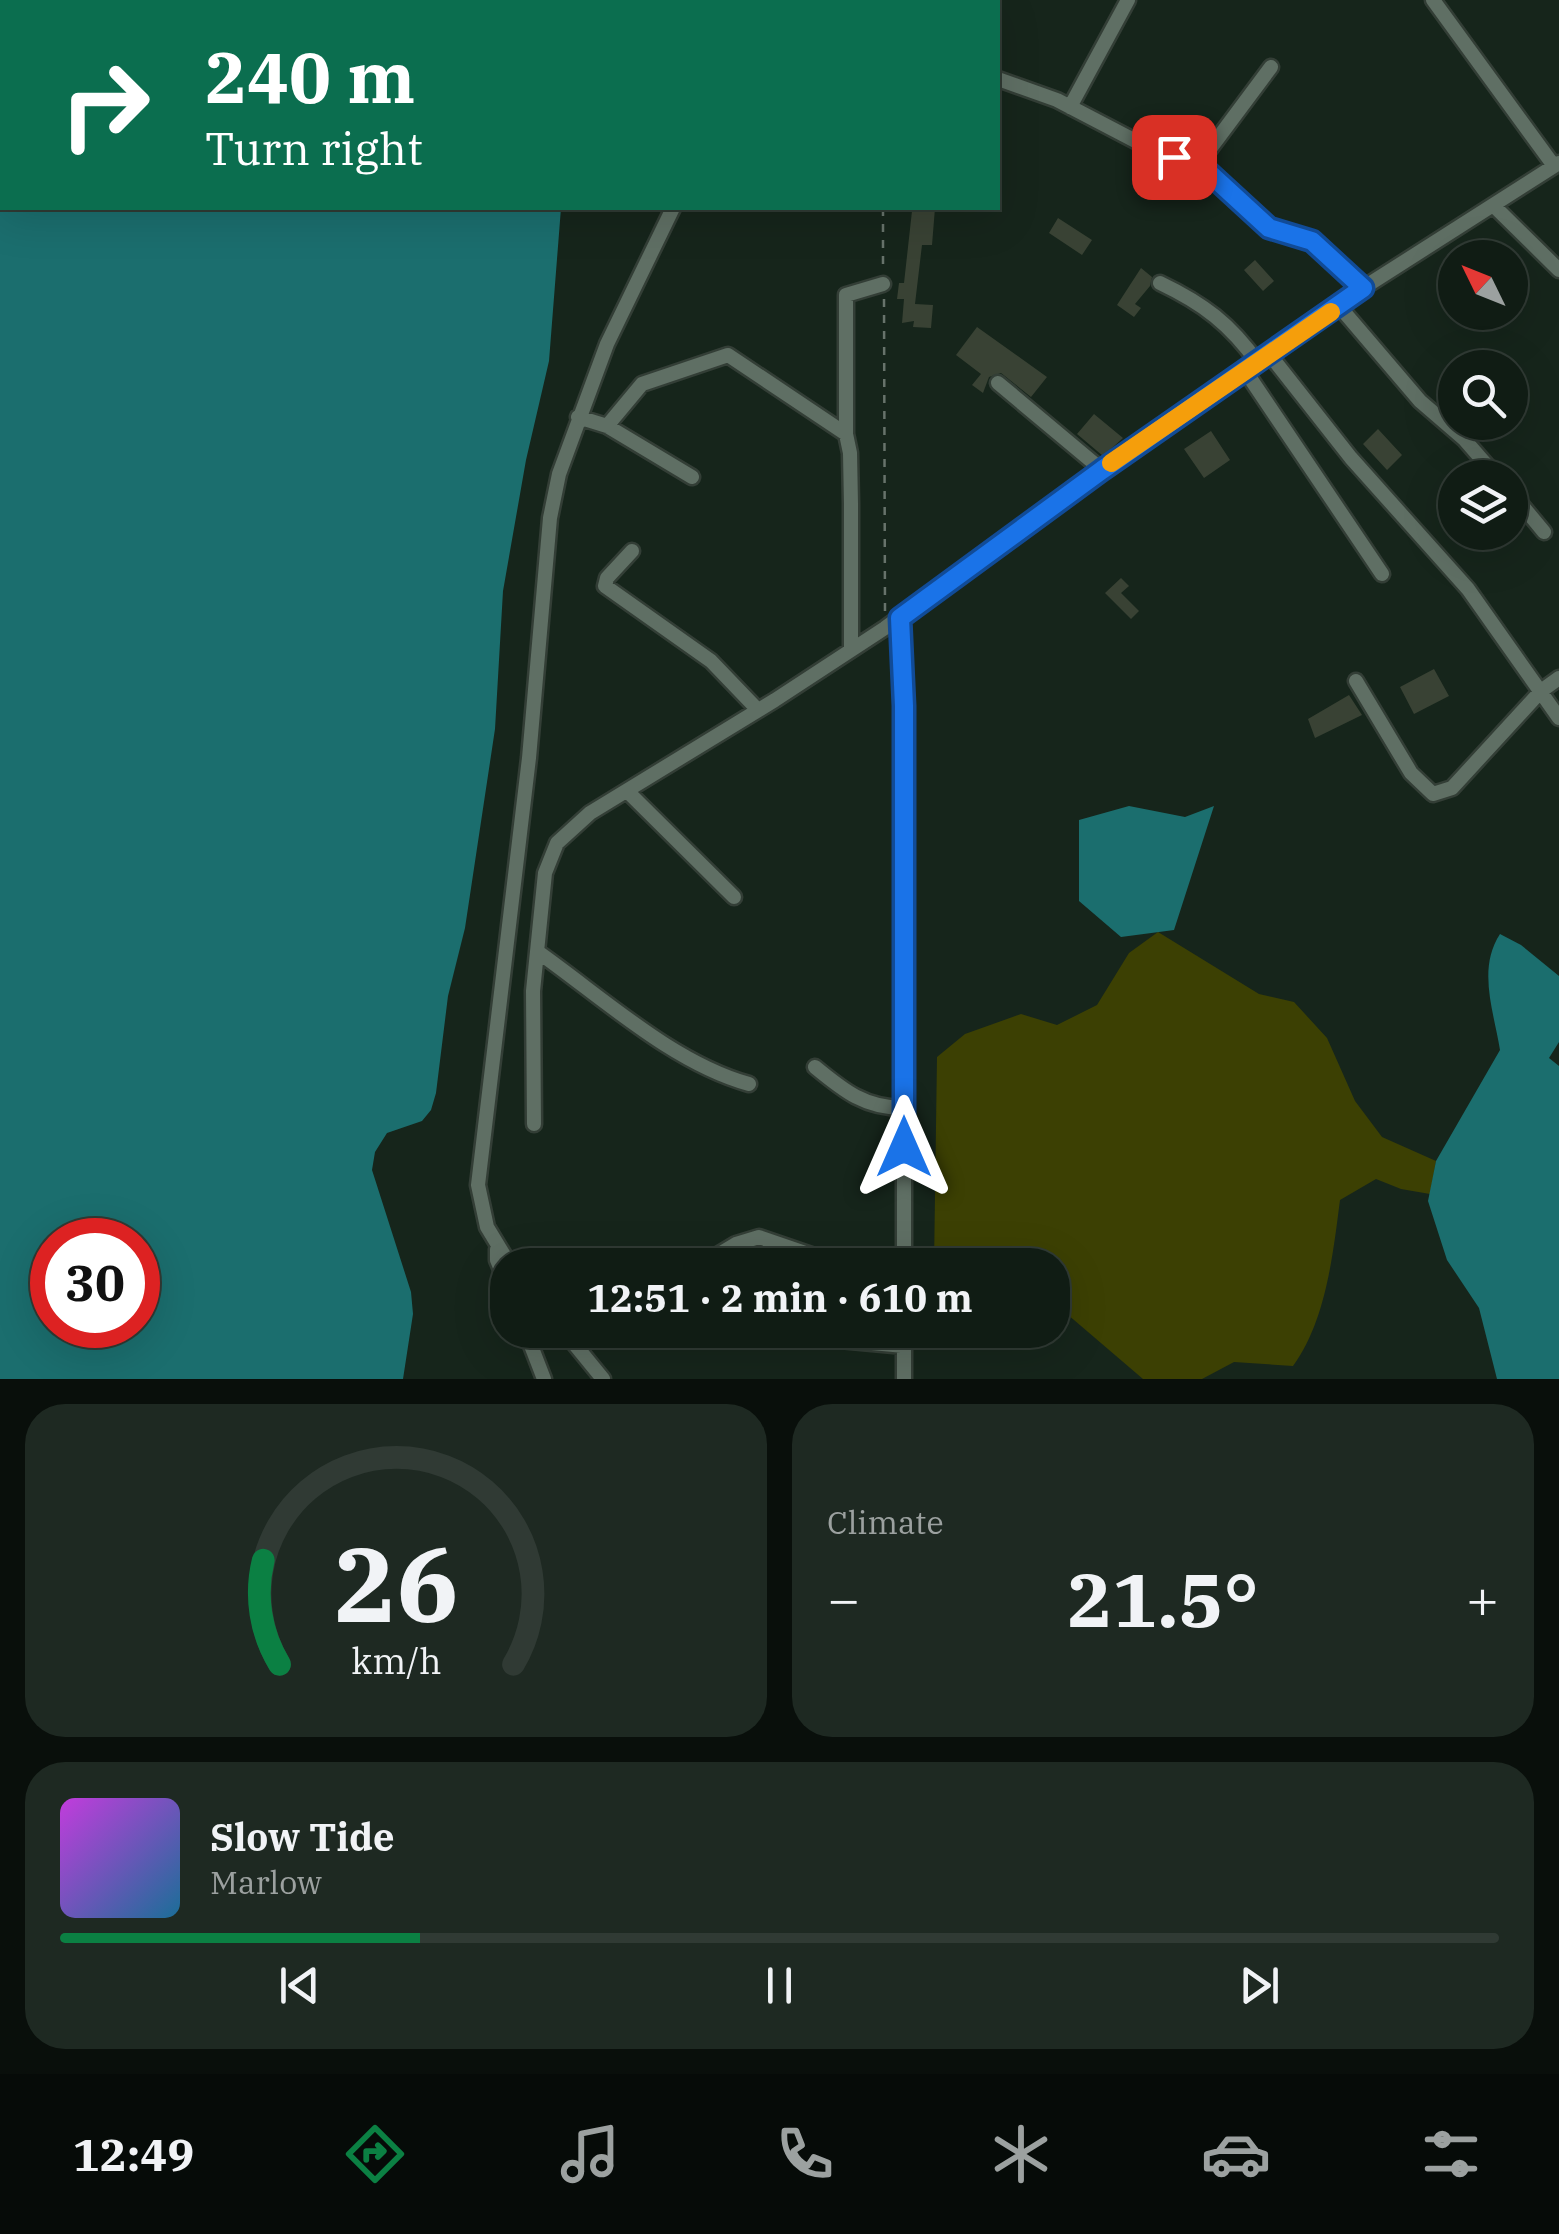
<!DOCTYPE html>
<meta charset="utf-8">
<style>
:root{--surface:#101c14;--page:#1e2922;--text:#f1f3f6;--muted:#9ca1a0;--line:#303a34;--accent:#0b8043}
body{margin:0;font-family:"IBM Plex Serif",serif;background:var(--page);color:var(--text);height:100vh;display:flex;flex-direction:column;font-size:38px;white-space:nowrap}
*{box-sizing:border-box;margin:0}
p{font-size:32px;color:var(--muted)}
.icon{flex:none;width:55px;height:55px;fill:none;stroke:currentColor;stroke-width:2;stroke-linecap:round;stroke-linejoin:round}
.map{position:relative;height:1379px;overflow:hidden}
.side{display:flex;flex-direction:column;gap:25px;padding:25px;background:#090f0b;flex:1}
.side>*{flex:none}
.top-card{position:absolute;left:0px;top:0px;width:1000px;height:210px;box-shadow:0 10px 40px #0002,0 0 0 2px var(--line);background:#0b6e4f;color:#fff;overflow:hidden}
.needle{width:65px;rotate:313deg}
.fabs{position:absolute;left:1438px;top:240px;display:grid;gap:20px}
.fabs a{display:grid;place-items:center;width:90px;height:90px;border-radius:50%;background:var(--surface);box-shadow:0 10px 40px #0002,0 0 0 2px var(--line);font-size:50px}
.speed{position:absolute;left:30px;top:1218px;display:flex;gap:20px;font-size:50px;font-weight:700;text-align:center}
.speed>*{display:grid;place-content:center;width:130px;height:130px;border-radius:50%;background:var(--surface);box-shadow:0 10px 40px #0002,0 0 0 2px var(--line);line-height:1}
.speed .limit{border:15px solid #d22;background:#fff;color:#111}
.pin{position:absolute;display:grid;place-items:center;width:85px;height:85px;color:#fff;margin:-42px;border-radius:20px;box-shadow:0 5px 15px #0006}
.me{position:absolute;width:110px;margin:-55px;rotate:0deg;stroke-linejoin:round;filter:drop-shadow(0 0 8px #0008)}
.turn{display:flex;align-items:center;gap:35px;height:210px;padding:0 40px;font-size:45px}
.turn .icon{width:130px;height:130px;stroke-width:2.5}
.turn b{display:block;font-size:70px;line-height:85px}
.big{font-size:75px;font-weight:800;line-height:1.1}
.side .card{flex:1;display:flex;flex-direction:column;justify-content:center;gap:15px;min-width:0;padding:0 35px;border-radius:40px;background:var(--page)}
.side .dial{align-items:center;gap:0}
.dial svg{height:260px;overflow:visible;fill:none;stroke:var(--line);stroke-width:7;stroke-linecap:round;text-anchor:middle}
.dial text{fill:var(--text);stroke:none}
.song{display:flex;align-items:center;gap:30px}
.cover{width:120px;height:120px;border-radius:15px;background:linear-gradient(135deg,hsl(290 70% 55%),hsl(200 70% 35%))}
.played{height:10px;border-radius:5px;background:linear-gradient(90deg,var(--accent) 25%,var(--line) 25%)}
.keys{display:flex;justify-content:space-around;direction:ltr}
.heat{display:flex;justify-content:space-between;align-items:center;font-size:55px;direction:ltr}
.side .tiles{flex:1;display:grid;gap:25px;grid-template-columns:1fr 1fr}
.card:last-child{grid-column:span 2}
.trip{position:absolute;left:490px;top:1248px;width:580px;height:100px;border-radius:40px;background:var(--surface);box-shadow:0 10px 40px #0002,0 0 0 2px var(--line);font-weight:800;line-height:100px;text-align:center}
.menu{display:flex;height:160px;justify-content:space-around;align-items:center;background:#060b08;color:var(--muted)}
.menu .icon{width:70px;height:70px}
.menu .current{color:var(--accent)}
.menu b{font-size:45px;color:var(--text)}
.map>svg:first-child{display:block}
</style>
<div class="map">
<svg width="1559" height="1379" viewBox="0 0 1559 1379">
<rect width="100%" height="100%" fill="#16251b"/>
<path fill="#3c4003" d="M 1158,932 L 1259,994 L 1294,1002 L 1327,1038 L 1355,1101 L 1382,1137 L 1436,1161 L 1430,1194 L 1401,1189 L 1376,1179 L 1340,1200 C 1333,1254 1326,1321 1293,1366 L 1234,1362 L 1202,1379 L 1143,1379 L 1067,1314 L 1053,1311 L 1052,1265 L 934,1265 L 937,1057 L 965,1034 L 1021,1014 L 1057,1025 L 1097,1005 L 1129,953 Z"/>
<path fill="#1b6e6e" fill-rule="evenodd" d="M 0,0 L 573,0 L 2,2 L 2,208 L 561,208 L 549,361 L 526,460 L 503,591 L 495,729 L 465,928 L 448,996 L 436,1093 L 431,1110 L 422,1121 L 387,1133 L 375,1152 L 372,1170 L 411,1292 L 413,1314 L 403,1379 L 0,1379 ZM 52,1240 L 138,1240 L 138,1325 L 52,1325 Z
M 1129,806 L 1185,817 L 1214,806 L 1174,930 L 1121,937 L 1079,901 L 1079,820 Z
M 1500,934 L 1521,945 L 1559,976 L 1559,1042 L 1549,1058 L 1559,1066 L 1559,1379 L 1497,1379 L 1479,1308 L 1447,1260 L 1428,1201 L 1436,1161 L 1500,1050 C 1494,1012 1477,969 1500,934 Z"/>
<path fill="#394234" d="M 919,208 L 935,208 L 932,245 L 922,245 L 915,304 L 933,305 L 931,328 L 913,327 L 914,321 L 902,323 L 904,299 L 897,299 L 899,283 L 904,283 L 912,211 L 919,211 Z
M 1058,218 L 1092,240 L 1082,255 L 1049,233 Z
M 1255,260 L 1274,281 L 1263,291 L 1244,270 Z
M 1141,268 L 1152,277 L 1150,286 L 1135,304 L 1141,308 L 1134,317 L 1117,305 Z
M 977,327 L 1047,377 L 1031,397 L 1001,373 L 989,377 L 983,393 L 972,385 L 981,374 L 956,355 Z
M 1094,414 L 1123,438 L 1103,456 L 1077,434 Z
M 1378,429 L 1402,455 L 1387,470 L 1363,444 Z
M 1211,431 L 1230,460 L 1204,478 L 1184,449 Z
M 1121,578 L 1129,586 L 1121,593 L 1139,611 L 1131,619 L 1105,593 Z
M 1434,669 L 1449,696 L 1414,714 L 1400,687 Z
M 1349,695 L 1362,715 L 1315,738 L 1308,719 Z"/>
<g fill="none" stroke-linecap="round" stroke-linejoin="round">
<defs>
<path id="minor" d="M 1433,0 L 1554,166
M 776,2 L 778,0
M 998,79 L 1057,100 L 1147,147 L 1198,165 L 1269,228 L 1313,241 L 1363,288
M 1070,107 L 1128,0
M 1198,165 L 1271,67
M 1494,206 L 1559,270
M 1160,283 C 1204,304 1230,324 1258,363
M 1339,306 L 1420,401 L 1464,439 L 1498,478
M 1270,355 L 1351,458 L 1468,589 L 1559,718
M 1246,372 L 1382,574
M 998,383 L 1102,470
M 578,417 L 607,426 L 692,477
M 607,426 L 642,384 L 728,355 L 846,434 L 850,453 L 851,504 L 851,650
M 846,434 L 846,295 L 883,284
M 1510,491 L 1544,532
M 632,551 L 607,578 L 605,586 L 711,661 L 758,710
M 899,618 L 904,706 L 904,1265
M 1356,681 L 1411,773 L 1433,794 L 1452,788 L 1541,691 L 1559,678
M 627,791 L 734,897
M 538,952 C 603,998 673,1063 749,1084
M 815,1067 C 844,1091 865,1108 904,1108
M 534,1124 L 533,991 L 545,873 L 557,843 L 590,813 L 775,700 L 885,628 L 1102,470 L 1363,288 L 1559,163
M 497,1249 L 497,1260 L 508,1286
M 510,1265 L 487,1227 L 478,1185 L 529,758 L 550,518 L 559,474 L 607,344 L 673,208
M 701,1265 L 736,1244 L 759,1237 L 829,1261 L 904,1264
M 525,1330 L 544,1379
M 563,1330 L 603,1379
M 904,1330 L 904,1379
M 797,1336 L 904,1346"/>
</defs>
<use href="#minor" stroke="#333e36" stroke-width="19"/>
<path stroke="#67736b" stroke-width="2.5" stroke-dasharray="8 8" stroke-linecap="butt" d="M 884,2 L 884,0
M 883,208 L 883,271
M 884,299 L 885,611"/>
<use href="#minor" stroke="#5f6f64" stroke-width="14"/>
</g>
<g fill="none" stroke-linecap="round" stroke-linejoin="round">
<defs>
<path id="route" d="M 904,1147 L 904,706 L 900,618 L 1102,470 L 1363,288 L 1312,241 L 1269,228 L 1208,172 L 1174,157"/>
</defs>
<use href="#route" stroke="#114b97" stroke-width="25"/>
<use href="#route" stroke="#1a73e8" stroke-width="18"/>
<path stroke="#f59e0b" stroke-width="18" d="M 1111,463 L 1331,312"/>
</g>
</svg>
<div class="fabs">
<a><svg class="needle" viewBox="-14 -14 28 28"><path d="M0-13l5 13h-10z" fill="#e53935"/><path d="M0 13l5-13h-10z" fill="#9ca1a0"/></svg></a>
<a><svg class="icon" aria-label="search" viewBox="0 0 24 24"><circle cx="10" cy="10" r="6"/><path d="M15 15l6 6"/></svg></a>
<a><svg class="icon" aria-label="layers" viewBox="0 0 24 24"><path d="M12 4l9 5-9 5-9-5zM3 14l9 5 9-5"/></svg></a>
</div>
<div class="speed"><div class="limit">30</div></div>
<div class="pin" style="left:1174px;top:157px;background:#d93025"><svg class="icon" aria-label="arrive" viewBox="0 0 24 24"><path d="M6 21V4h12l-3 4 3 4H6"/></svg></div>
<svg class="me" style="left:904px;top:1147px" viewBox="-20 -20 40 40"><path d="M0-17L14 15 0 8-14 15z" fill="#1a73e8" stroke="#fff" stroke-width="4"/></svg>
<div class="trip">12:51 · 2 min · 610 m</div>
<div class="top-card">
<div class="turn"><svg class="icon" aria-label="right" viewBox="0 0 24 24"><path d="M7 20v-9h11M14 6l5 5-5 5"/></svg><div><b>240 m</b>Turn right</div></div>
</div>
</div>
<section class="side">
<div class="tiles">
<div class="card dial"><svg viewBox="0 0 100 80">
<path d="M14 69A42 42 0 1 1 86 69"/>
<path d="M14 69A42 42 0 0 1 9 37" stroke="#0b8043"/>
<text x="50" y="56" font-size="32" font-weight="700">26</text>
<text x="50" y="72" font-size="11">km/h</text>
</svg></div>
<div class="card"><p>Climate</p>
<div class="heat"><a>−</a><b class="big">21.5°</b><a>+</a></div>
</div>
<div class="card">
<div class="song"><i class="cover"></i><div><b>Slow Tide</b><p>Marlow</p></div></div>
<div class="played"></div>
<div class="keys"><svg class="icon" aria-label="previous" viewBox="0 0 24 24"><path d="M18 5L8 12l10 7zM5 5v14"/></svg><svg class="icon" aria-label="pause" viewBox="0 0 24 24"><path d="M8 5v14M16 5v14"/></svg><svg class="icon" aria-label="next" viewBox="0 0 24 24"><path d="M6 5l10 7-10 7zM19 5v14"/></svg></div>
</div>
</div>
</section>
<nav class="menu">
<b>12:49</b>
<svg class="icon current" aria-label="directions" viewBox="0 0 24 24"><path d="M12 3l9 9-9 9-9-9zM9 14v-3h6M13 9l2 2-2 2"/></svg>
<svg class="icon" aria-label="music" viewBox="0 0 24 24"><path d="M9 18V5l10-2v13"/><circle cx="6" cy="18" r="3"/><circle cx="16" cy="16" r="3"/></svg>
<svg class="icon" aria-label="phone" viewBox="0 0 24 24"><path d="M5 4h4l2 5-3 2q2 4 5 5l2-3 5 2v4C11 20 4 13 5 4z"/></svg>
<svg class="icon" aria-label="climate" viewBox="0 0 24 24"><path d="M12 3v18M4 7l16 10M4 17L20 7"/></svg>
<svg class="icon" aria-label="car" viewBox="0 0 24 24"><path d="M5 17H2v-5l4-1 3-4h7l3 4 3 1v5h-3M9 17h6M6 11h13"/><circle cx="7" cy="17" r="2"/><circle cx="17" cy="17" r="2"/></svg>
<svg class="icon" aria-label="filters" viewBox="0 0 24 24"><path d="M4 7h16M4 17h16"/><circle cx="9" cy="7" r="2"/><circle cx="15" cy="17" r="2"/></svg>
</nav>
